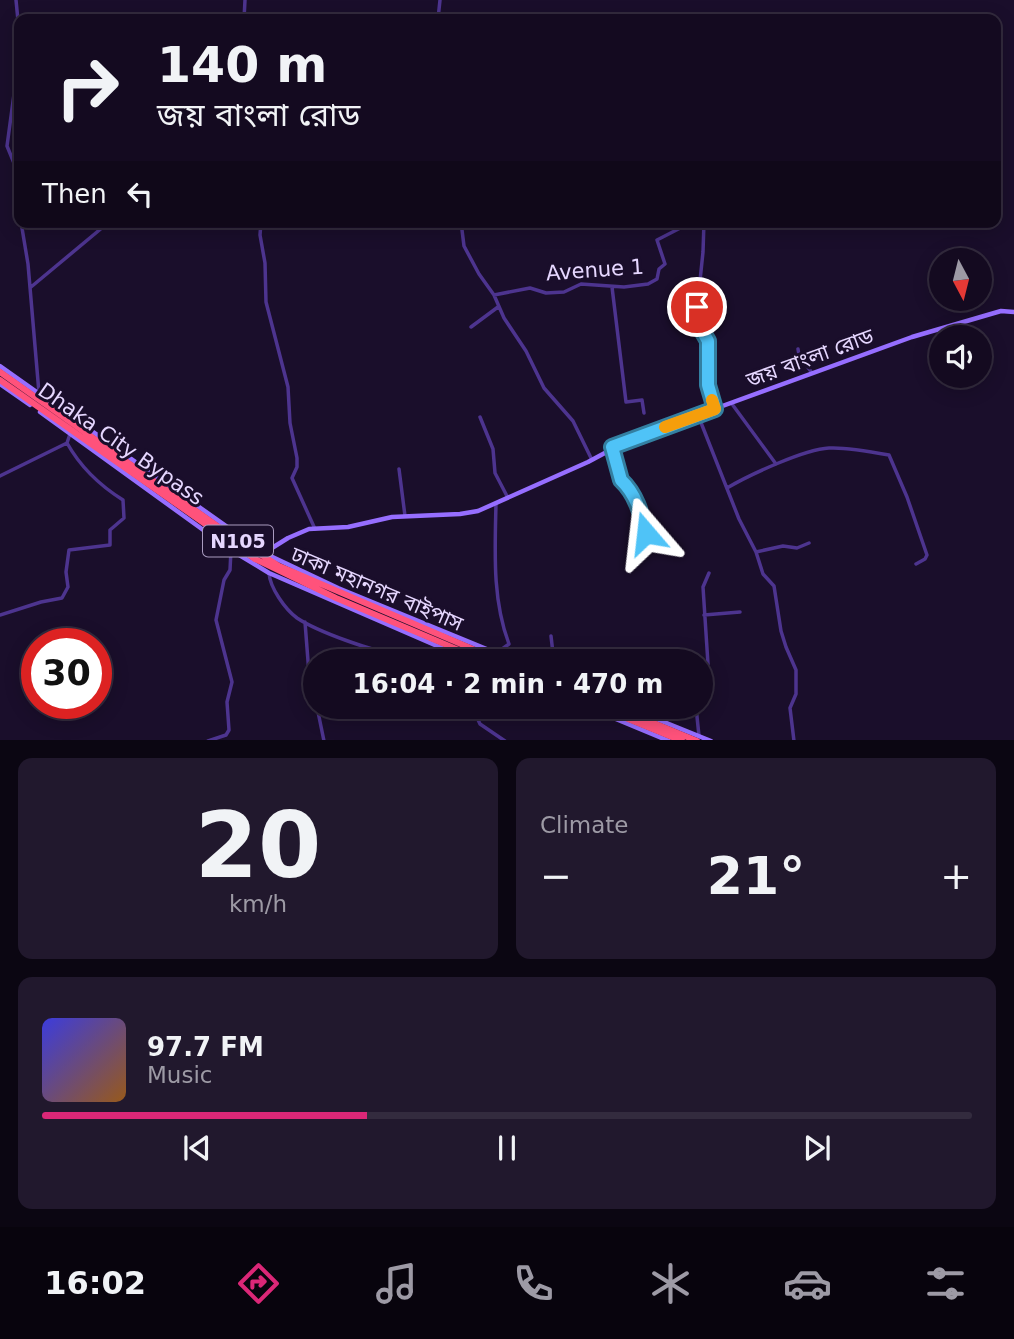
<!DOCTYPE html>
<meta charset="utf-8">
<style>
:root{--surface:#140a20;--page:#21182d;--text:#f1f3f6;--muted:#9d9aa5;--line:#332b3e;--accent:#db2777}
body{margin:0;font-family:"DejaVu Sans","Noto Sans Bengali",sans-serif;background:var(--page);color:var(--text);height:100vh;display:flex;flex-direction:column;font-size:26px;white-space:nowrap}
*{box-sizing:border-box;margin:0}
p{font-size:23px;color:var(--muted)}
.icon{flex:none;width:38px;height:38px;fill:none;stroke:currentColor;stroke-width:2;stroke-linecap:round;stroke-linejoin:round}
.map{position:relative;height:740px;overflow:hidden}
.panel{display:flex;flex-direction:column;gap:18px;padding:18px;background:#0b0612;flex:1}
.panel>*{flex:none}
.hud{position:absolute;left:14px;top:14px;width:987px;height:214px;border-radius:14px;box-shadow:0 4px 18px #0003,0 0 0 2px var(--line);background:#140a20;color:var(--text);overflow:hidden}
.needle{width:46px;rotate:173deg}
.controls{position:absolute;left:929px;top:248px;display:grid;gap:14px}
.controls a{display:grid;place-items:center;width:63px;height:63px;border-radius:50%;background:var(--surface);box-shadow:0 4px 18px #0003,0 0 0 2px var(--line);font-size:35px}
.speed{position:absolute;left:21px;top:628px;display:flex;gap:14px;font-size:35px;font-weight:700;text-align:center}
.speed>*{display:grid;place-content:center;width:91px;height:91px;border-radius:50%;background:var(--surface);box-shadow:0 4px 18px #0003,0 0 0 2px var(--line);line-height:1}
.speed .limit{border:10px solid #d22;background:#fff;color:#111}
.pin{position:absolute;display:grid;place-items:center;width:60px;height:60px;color:#fff;margin:-30px;border:4px solid #fff;border-radius:50%;box-shadow:0 2px 7px #0007}
.me{position:absolute;width:77px;margin:-38px;rotate:343deg;stroke-linejoin:round;filter:drop-shadow(0 0 5px #0008)}
.turn{display:flex;align-items:center;gap:24px;height:147px;padding:0 28px;font-size:32px}
.turn .icon{width:91px;height:91px;stroke-width:2.5}
.turn b{display:block;font-size:49px;line-height:60px}
.then{display:flex;align-items:center;height:66px;padding:0 28px;background:#0003;gap:14px;font-size:26px}
.big{font-size:52px;font-weight:600;line-height:1.1}
.panel .widget{flex:1;display:flex;flex-direction:column;justify-content:center;gap:10px;min-width:0;padding:0 24px;border-radius:14px;background:var(--page)}
.panel .dial{align-items:center;gap:0}
.dial b{font-size:91px;line-height:1}
.song{display:flex;align-items:center;gap:21px}
.cover{width:84px;height:84px;border-radius:10px;background:linear-gradient(135deg,hsl(240 70% 55%),hsl(30 70% 35%))}
.played{height:7px;border-radius:4px;background:linear-gradient(90deg,var(--accent) 35%,var(--line) 35%)}
.keys{display:flex;justify-content:space-around;direction:ltr}
.heat{display:flex;justify-content:space-between;align-items:center;font-size:38px;direction:ltr}
.panel .tiles{flex:1;display:grid;gap:18px;grid-template-columns:1fr 1fr}
.widget:last-child{grid-column:span 2}
.trip{position:absolute;left:303px;top:649px;width:410px;height:70px;border-radius:35px;background:var(--surface);box-shadow:0 4px 18px #0003,0 0 0 2px var(--line);font-weight:600;line-height:70px;text-align:center}
.menu{display:flex;height:112px;justify-content:space-around;align-items:center;background:#08040d;color:var(--muted)}
.menu .icon{width:49px;height:49px}
.menu .on{color:var(--accent)}
.menu b{font-size:32px;color:var(--text)}
.map>svg:first-child{display:block}
</style>
<div class="map">
<svg width="1014" height="741" viewBox="0 0 1014 741">
<rect width="100%" height="100%" fill="#1a0e2b"/>
<g fill="none" stroke-linecap="round" stroke-linejoin="round">
<path stroke="#4d348f" stroke-width="3.5" d="M 16,0 L 19,31
M 244,19 L 245,0
M 438,19 L 440,0
M 19,57 L 7,146 L 16,168 L 19,211
M 21,222 L 28,264 L 39,393
M 261,222 L 260,235 L 265,263 L 266,302 L 288,387 L 290,423 L 297,458 L 297,467 L 292,478 L 315,529
M 461,222 L 464,246 L 479,274 L 494,295 L 504,318 L 526,351 L 544,388 L 573,421 L 592,460
M 704,222 L 703,252 L 696,319 L 708,340 L 708,385 L 714,409
M 31,287 L 109,222
M 612,287 L 626,402 L 642,400 L 644,413
M 494,295 L 530,288 L 546,293 L 564,292 L 581,284 L 624,287 L 648,284 L 657,279 L 659,269 L 665,264 L 657,240 L 692,222
M 471,327 L 498,307
M 798,349 L 799,355 L 812,373
M 732,404 L 776,464
M 698,415 L 739,519 L 756,552 L 763,574 L 774,586 L 781,631 L 786,647 L 796,670 L 796,694 L 790,708 L 794,741
M 480,417 L 493,449 L 495,473 L 508,498
M 613,449 L 621,480 C 639,497 640,520 650,542
M 399,469 L 405,516
M 0,476 L 67,443
M 727,488 C 749,475 805,449 829,448 C 845,447 873,452 889,455 L 907,497 L 927,555 L 925,559 L 916,564
M 496,503 C 495,551 492,599 509,644 L 498,652
M 756,552 L 783,546 L 797,548 L 809,543
M 269,573 C 270,588 285,609 297,618 C 318,632 372,651 398,655 C 413,658 426,657 440,662
M 0,615 L 41,602 L 62,598 L 68,587 L 66,572 L 69,550 L 110,545 L 110,530 L 124,518 L 123,500 C 99,485 81,468 67,443 L 70,434
M 704,615 L 740,612
M 305,622 L 309,674 L 315,699
M 551,636 L 554,662
M 700,674 L 708,664 L 703,587 L 709,573
M 317,707 L 324,741
M 472,707 L 480,724 L 505,741
M 696,707 L 699,736
M 208,741 L 226,735 L 229,730 L 227,702 L 232,682 L 216,620 L 224,580 L 230,570 L 231,550"/>
<path stroke="#966eff" stroke-width="4.5" d="M 0,366 L 264,553 L 338,588 L 518,662
M 0,384 L 30,405
M 40,412 L 231,550 L 269,573 L 474,662
M 264,553 L 288,538 L 309,529 L 348,527 L 392,517 L 460,514 L 478,511 L 588,462 L 629,440 L 912,337 L 1001,311 L 1014,312
M 587,707 L 669,741
M 627,707 L 711,741"/>
<path stroke="#ff527b" stroke-width="6" d="M 0,372 L 230,535 L 279,566 L 503,662
M 0,380 L 255,559 L 336,598 L 487,662
M 599,707 L 682,741
M 615,707 L 697,741"/>
</g>
<g fill="none" stroke-linecap="round" stroke-linejoin="round">
<defs>
<path id="route" d="M 646,533 C 641,513 636,494 621,480 L 612,447 L 715,409 L 708,385 L 708,341 L 697,322 L 697,307"/>
</defs>
<use href="#route" stroke="#337fa1" stroke-width="18"/>
<use href="#route" stroke="#4fc3f7" stroke-width="12"/>
<path stroke="#f59e0b" stroke-width="12" d="M 665,427 L 715,409 L 712,400"/>
</g>
<g text-anchor="middle" dominant-baseline="central" stroke-width="6" stroke-linejoin="round" paint-order="stroke">
<rect fill="#1a0e2b" stroke="#a99bbf" stroke-width="2" x="203" y="525.5" width="70" height="31" rx="5"/>
<g font-size="19" font-weight="bold" fill="#e6d7ff">
<text x="238" y="541">N105</text>
</g>
<g font-size="21" fill="#e6d7ff" stroke="#1a0e2b">
<text transform="translate(595 270) rotate(-4)">Avenue 1</text>
<text transform="translate(810 358) rotate(-20)">জয় বাংলা রোড</text>
<text transform="translate(121 444) rotate(35)">Dhaka City Bypass</text>
<text transform="translate(377 589) rotate(23)">ঢাকা মহানগর বাইপাস</text>
</g>
</g>
</svg>
<div class="controls">
<a><svg class="needle" viewBox="-14 -14 28 28"><path d="M0-13l5 13h-10z" fill="#e53935"/><path d="M0 13l5-13h-10z" fill="#9d9aa5"/></svg></a>
<a><svg class="icon" aria-label="sound" viewBox="0 0 24 24"><path d="M4 9h4l5-4v14l-5-4H4zM17 9q2 3 0 6"/></svg></a>
</div>
<div class="speed"><div class="limit">30</div></div>
<div class="pin" style="left:697px;top:307px;background:#d93025"><svg class="icon" aria-label="arrive" viewBox="0 0 24 24"><path d="M6 21V4h12l-3 4 3 4H6"/></svg></div>
<svg class="me" style="left:646px;top:533px" viewBox="-20 -20 40 40"><path d="M0-17L14 15 0 8-14 15z" fill="#4fc3f7" stroke="#fff" stroke-width="4"/></svg>
<div class="trip">16:04 · 2 min · 470 m</div>
<div class="hud">
<div class="turn"><svg class="icon" aria-label="right" viewBox="0 0 24 24"><path d="M7 20v-9h11M14 6l5 5-5 5"/></svg><div><b>140 m</b>জয় বাংলা রোড</div></div>
<div class="then">Then<svg class="icon" aria-label="left" viewBox="0 0 24 24"><path d="M17 20v-9H6M10 6l-5 5 5 5"/></svg></div>
</div>
</div>
<section class="panel">
<div class="tiles">
<div class="widget dial"><b>20</b><p>km/h</p></div>
<div class="widget"><p>Climate</p>
<div class="heat"><a>−</a><b class="big">21°</b><a>+</a></div>
</div>
<div class="widget">
<div class="song"><i class="cover"></i><div><b>97.7 FM</b><p>Music</p></div></div>
<div class="played"></div>
<div class="keys"><svg class="icon" aria-label="previous" viewBox="0 0 24 24"><path d="M18 5L8 12l10 7zM5 5v14"/></svg><svg class="icon" aria-label="pause" viewBox="0 0 24 24"><path d="M8 5v14M16 5v14"/></svg><svg class="icon" aria-label="next" viewBox="0 0 24 24"><path d="M6 5l10 7-10 7zM19 5v14"/></svg></div>
</div>
</div>
</section>
<nav class="menu">
<b>16:02</b>
<svg class="icon on" aria-label="directions" viewBox="0 0 24 24"><path d="M12 3l9 9-9 9-9-9zM9 14v-3h6M13 9l2 2-2 2"/></svg>
<svg class="icon" aria-label="music" viewBox="0 0 24 24"><path d="M9 18V5l10-2v13"/><circle cx="6" cy="18" r="3"/><circle cx="16" cy="16" r="3"/></svg>
<svg class="icon" aria-label="phone" viewBox="0 0 24 24"><path d="M5 4h4l2 5-3 2q2 4 5 5l2-3 5 2v4C11 20 4 13 5 4z"/></svg>
<svg class="icon" aria-label="climate" viewBox="0 0 24 24"><path d="M12 3v18M4 7l16 10M4 17L20 7"/></svg>
<svg class="icon" aria-label="car" viewBox="0 0 24 24"><path d="M5 17H2v-5l4-1 3-4h7l3 4 3 1v5h-3M9 17h6M6 11h13"/><circle cx="7" cy="17" r="2"/><circle cx="17" cy="17" r="2"/></svg>
<svg class="icon" aria-label="filters" viewBox="0 0 24 24"><path d="M4 7h16M4 17h16"/><circle cx="9" cy="7" r="2"/><circle cx="15" cy="17" r="2"/></svg>
</nav>
